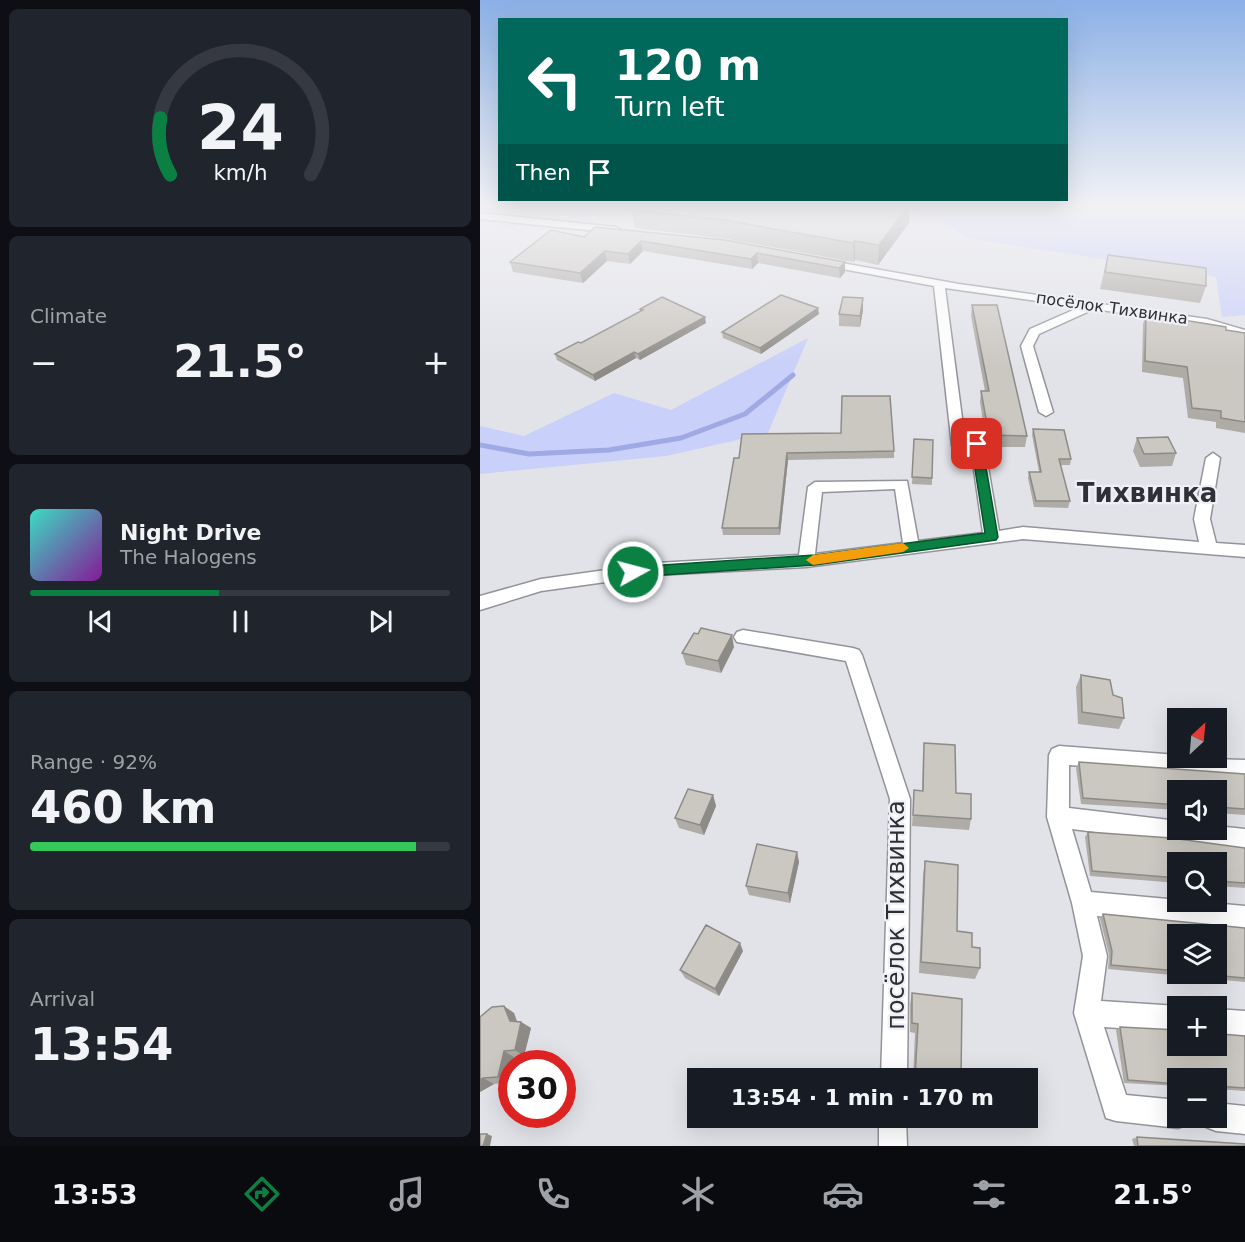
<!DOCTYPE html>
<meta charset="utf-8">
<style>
:root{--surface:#171b24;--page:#20242c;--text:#f1f3f6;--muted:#9ea1a6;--line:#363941;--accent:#0b8043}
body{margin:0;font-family:"DejaVu Sans",sans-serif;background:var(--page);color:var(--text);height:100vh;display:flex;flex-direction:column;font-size:22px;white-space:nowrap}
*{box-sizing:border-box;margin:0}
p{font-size:20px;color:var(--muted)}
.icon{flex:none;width:33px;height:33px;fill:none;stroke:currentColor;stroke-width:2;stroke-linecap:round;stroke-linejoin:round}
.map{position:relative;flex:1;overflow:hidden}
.sheet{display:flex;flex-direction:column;gap:9px;padding:9px;background:#0d0f14;width:480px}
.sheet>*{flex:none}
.guide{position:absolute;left:18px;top:18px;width:570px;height:183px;border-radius:0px;box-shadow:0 6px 24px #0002;background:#00695c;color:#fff;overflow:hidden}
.needle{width:39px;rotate:26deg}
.controls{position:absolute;left:687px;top:708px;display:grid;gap:12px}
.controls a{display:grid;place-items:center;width:60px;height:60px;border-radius:0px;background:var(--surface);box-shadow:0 6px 24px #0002;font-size:30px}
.speed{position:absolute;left:18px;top:1050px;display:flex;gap:12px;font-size:30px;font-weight:700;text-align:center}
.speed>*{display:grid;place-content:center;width:78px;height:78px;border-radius:50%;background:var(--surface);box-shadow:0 6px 24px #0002;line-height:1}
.speed .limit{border:9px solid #d22;background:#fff;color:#111}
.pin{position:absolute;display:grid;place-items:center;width:51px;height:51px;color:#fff;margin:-26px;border-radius:12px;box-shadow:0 3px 9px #0006}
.me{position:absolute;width:66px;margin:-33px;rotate:83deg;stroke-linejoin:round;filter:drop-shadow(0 0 4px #0008)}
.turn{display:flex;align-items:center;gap:21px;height:126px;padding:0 18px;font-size:27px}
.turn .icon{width:78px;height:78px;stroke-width:2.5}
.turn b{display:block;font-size:42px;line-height:51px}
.then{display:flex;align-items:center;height:57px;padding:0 18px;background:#0003;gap:12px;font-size:22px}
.big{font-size:45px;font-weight:800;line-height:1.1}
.sheet .card{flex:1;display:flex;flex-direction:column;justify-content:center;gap:9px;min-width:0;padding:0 21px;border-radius:9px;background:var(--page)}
.sheet .dial{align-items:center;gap:0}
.dial svg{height:156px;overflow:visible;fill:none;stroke:var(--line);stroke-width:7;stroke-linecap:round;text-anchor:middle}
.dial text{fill:var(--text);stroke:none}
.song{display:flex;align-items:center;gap:18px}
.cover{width:72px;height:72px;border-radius:9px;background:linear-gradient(135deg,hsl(170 70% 55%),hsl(290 70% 35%))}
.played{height:6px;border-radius:3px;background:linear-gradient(90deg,var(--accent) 45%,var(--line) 45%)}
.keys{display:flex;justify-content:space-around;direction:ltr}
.heat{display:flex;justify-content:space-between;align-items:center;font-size:33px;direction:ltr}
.charge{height:9px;border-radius:4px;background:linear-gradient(90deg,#34c759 92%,var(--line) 0)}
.trip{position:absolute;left:207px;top:1068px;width:351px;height:60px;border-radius:0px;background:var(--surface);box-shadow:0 6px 24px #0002;font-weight:800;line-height:60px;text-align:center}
.dock{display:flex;height:96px;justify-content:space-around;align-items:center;background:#090b0e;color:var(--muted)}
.dock .icon{width:42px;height:42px}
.dock .on{color:var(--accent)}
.dock b{font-size:27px;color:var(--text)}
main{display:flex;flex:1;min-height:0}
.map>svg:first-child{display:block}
</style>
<main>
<section class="sheet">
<div class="card dial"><svg viewBox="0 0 100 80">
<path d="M14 69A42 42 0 1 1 86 69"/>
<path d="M14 69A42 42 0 0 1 9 40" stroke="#0b8043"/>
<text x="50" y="56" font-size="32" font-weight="700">24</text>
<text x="50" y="72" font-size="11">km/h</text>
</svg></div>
<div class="card"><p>Climate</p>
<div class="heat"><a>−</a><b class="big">21.5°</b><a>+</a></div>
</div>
<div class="card">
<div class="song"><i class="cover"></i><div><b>Night Drive</b><p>The Halogens</p></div></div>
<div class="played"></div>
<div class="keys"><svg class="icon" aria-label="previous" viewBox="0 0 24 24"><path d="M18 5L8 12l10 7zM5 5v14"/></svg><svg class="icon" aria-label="pause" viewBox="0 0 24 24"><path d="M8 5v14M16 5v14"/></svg><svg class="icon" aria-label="next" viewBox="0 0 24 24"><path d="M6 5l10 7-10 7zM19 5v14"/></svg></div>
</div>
<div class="card"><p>Range · 92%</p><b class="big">460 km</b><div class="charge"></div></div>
<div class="card"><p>Arrival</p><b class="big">13:54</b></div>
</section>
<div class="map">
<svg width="765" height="1146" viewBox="0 0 765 1146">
<rect width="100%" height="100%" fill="#e2e3e9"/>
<path fill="#c9d0f9" d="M 401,206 L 765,206 L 765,315 L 742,317 L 736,277 L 487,238 L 457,217 Z
M 328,338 L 288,433 L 186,456 L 0,474 L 0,426 L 44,436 L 134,393 L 191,410 Z"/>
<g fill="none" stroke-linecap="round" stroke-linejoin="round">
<path stroke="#9fa9e4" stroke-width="5" d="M 0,445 L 49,454 L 129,450 L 201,438 L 265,414 L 313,375"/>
<defs>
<path id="street" d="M 0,213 L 136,227 L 141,230 L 136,233 L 0,219 Z
M 345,260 L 479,284 L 727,319 L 765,330 L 765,338 L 725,325 L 614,309 L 559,334 L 553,346 L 573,412 L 566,416 L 559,412 L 541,346 L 550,329 L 600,307 L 465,288 L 485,441 L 497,440 L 504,444 L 519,531 L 543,527 L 719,542 L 714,519 L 726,458 L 733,453 L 740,458 L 730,519 L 736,543 L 765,545 L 765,557 L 543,539 L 326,567 L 176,575 L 61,591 L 0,610 L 0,596 L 61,579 L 176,563 L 319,555 L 328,487 L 335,482 L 427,481 L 438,541 L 503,533 L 491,449 L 479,450 L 472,446 L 454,286 L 341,265 L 340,263 ZM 415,489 L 423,543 L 335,554 L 342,492 Z
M 263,630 L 373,648 L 379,650 L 382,655 L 430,799 L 427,1078 L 401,1078 L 410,799 L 366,661 L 257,642 L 254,637 L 257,632 Z
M 579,746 L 698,755 L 698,758 L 765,760 L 765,778 L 589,765 L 589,808 L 698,821 L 698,830 L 736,830 L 736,826 L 765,829 L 765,851 L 592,829 L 611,892 L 765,906 L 765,930 L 617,916 L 627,956 L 621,1001 L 698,1006 L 698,1032 L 624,1027 L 646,1095 L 698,1100 L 698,1118 L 710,1118 L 708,1124 L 698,1128 L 636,1121 L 626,1118 L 623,1108 L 594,1013 L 603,956 L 592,903 L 567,817 L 569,755 L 572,749 Z
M 736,1009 L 765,1011 L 765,1037 L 736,1035 Z
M 736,1103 L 765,1106 L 765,1134 L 736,1131 L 726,1127 L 723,1118 L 736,1118 Z
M 399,1118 L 426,1118 L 427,1146 L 399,1146 Z"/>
</defs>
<use href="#street" stroke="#92949a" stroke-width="3"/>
<use href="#street" fill="#fff" fill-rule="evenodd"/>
</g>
<path fill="#afaba6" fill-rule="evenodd" d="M 151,210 L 429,223 L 398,265 L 375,260 L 374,262 L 247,239 L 155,228 Z
M 115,227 L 365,262 L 365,272 L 360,278 L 278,263 L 272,269 L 163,251 L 150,264 L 127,261 L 103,283 L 33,272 L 30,262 L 104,237 Z
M 628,255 L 726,286 L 720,303 L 620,289 Z
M 492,305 L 547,436 L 545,447 L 507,447 L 500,402 L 501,391 L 505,391 L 491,316 Z
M 160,309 L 226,323 L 160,360 L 156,358 L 115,381 L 77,360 L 75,354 L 101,343 L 160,312 Z
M 383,310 L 380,327 L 359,326 L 359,314 Z
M 339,314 L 281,354 L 243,338 L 242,332 Z
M 666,314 L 746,330 L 765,333 L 765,433 L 736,428 L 736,422 L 708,418 L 703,378 L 662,372 L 663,324 Z
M 553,429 L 591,459 L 590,465 L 580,465 L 590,501 L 588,508 L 554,507 L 548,478 L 549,472 L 559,472 L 552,435 Z
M 262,434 L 414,451 L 414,458 L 308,460 L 300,535 L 243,535 L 242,528 L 259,458 Z
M 657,438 L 696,453 L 692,466 L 660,467 L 653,451 Z
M 434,439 L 452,478 L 452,485 L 432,484 Z
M 254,647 L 241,673 L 206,665 L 202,653 Z
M 601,675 L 644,718 L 639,729 L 598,724 L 596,687 Z
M 444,743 L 476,793 L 491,819 L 489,830 L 432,826 L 434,790 L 442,791 L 443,754 Z
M 599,762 L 765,774 L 765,815 L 736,813 L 736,790 L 698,790 L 698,810 L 601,804 L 596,768 Z
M 233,795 L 236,806 L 224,835 L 199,828 L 195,818 Z
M 608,832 L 765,848 L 765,888 L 736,886 L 736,862 L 698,862 L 698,883 L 610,876 L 605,837 Z
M 317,852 L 319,862 L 310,903 L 269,895 L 266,886 Z
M 445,861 L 477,931 L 492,947 L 500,968 L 495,979 L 439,973 L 443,875 Z
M 623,914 L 765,928 L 765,982 L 628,969 L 629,955 L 620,919 ZM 698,934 L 736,974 L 698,974 Z
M 263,951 L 239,996 L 205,978 L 200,970 Z
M 432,993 L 481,1078 L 433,1078 L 435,1033 L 430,1032 L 430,1004 Z
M 12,1007 L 34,1013 L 37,1021 L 41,1022 L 51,1028 L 44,1056 L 34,1057 L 29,1082 L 14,1084 L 0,1092 Z
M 640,1027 L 765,1036 L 765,1091 L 736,1089 L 736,1078 L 698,1078 L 698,1086 L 644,1083 L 636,1030 Z
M 451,1118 L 478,1118 L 476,1121 Z
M 657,1137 L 765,1146 L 654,1146 L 652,1139 Z"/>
<path fill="#8e8b87" d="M 428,206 L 430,206 L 429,223 L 398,265 L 399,245 Z
M 161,241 L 163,251 L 150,264 L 148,254 Z
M 375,241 L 375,260 L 374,262 L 373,243 Z
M 125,251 L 127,261 L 103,283 L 100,273 Z
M 277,253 L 278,263 L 272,269 L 271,259 Z
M 365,262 L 365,272 L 360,278 L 359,268 Z
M 383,298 L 383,310 L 380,327 L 380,316 Z
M 338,308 L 339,314 L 281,354 L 280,348 Z
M 225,317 L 226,323 L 160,360 L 158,354 Z
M 154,352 L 156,358 L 115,381 L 113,375 Z
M 307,453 L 308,460 L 300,535 L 299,528 Z
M 252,635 L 254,647 L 241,673 L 238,661 Z
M 233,795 L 236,806 L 224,835 L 220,825 Z
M 317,852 L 319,862 L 310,903 L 308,893 Z
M 260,943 L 263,951 L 239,996 L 235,989 Z
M 24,1006 L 34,1013 L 39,1028 L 30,1021 Z
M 41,1022 L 51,1028 L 44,1056 L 35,1050 Z
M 24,1051 L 34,1057 L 33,1064 L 32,1064 L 32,1070 L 29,1082 L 18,1077 Z
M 3,1078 L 14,1084 L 0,1092 L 0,1080 Z
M 7,1134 L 12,1136 L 10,1146 L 3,1146 Z"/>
<path fill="#cbc7c1" stroke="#8e8b87" stroke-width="1.5" d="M 156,206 L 428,206 L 399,245 L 375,241 L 373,243 L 245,220 L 151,210 Z
M 115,227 L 245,240 L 365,262 L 359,268 L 277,253 L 271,259 L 161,241 L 148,254 L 125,251 L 100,273 L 30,262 L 71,230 L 104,237 Z
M 628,255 L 726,268 L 726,286 L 625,272 Z
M 301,295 L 338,308 L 280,348 L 242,332 Z
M 182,297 L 225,317 L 158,354 L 154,352 L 113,375 L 75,354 L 98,342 L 101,343 L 163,310 L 160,309 Z
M 363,297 L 383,298 L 380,316 L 359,314 Z
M 492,305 L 517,305 L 547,436 L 509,435 L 501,391 L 509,391 Z
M 666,314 L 746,327 L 746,330 L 765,333 L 765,422 L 741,418 L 741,411 L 712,408 L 707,367 L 665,361 Z
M 362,396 L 410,396 L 414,451 L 307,453 L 299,528 L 242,528 L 254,458 L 259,458 L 262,434 L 361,433 Z
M 553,429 L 584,430 L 591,459 L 579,459 L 590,501 L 556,501 L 549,472 L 561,472 Z
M 688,437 L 696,453 L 664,454 L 657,438 Z
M 434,439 L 453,440 L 452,478 L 432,477 Z
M 221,628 L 252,635 L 238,661 L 202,653 L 214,633 L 218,634 Z
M 601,675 L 630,680 L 633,695 L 642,698 L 644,718 L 602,712 Z
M 444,743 L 475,745 L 476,793 L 491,794 L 491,819 L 433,815 L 434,790 L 443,791 Z
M 599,762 L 765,774 L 765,809 L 736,807 L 736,790 L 698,790 L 698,805 L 603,798 Z
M 208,789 L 233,795 L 220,825 L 195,818 Z
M 608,832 L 691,838 L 765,848 L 765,883 L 736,881 L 736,862 L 698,862 L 698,878 L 612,871 Z
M 277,844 L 317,852 L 308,893 L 266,886 Z
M 445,861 L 478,865 L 477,931 L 492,933 L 492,947 L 500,948 L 500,968 L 441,962 Z
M 623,914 L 765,928 L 765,978 L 721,974 L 736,974 L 736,934 L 698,934 L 698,971 L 631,965 L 632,951 Z
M 226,925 L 260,943 L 235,989 L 200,970 Z
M 432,993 L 482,999 L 481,1078 L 435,1078 L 438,1024 L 432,1023 Z
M 24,1006 L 30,1021 L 41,1022 L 35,1050 L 24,1051 L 18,1077 L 3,1078 L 0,1080 L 0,1017 L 12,1007 Z
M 640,1027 L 698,1030 L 698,1046 L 736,1046 L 736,1031 L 739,1032 L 741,1034 L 765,1036 L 765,1088 L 736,1086 L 736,1078 L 698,1078 L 698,1084 L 648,1080 Z
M 0,1134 L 7,1134 L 3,1146 L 0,1146 Z
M 657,1137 L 765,1144 L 765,1146 L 658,1146 Z"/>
<linearGradient id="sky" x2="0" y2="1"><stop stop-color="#8bb0e6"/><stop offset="0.56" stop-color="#f2f2f5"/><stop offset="1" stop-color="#f2f2f5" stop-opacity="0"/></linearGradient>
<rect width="765" height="367" fill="url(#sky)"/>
<path fill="#0b8043" stroke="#07532c" stroke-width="1.5" d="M 497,441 L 502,444 L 518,537 L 516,540 L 335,565 L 153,577 L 146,572 L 153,567 L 335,555 L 505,533 L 491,444 Z"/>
<path fill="#f59e0b" d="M 423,543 L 429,548 L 423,552 L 333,565 L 326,560 L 333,555 Z"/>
<g text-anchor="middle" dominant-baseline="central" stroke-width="4.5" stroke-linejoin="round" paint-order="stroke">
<g font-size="16" fill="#2e2f31" stroke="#eff0f7">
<text transform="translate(632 308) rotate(8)">посёлок Тихвинка</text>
</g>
<g font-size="24" fill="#2e2f31" stroke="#eff0f7">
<text transform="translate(416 915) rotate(-90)">посёлок Тихвинка</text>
</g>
<g font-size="26" font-weight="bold" fill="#303136" stroke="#eff0f7">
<text x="667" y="493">Тихвинка</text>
</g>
</g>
</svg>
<div class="controls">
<a><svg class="needle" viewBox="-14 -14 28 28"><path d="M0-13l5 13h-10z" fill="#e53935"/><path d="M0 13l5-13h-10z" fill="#9ea1a6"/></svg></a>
<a><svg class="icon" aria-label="sound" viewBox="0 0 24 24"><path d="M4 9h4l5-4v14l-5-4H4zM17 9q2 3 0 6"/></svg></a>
<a><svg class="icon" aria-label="search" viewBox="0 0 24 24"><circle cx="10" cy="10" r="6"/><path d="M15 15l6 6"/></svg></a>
<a><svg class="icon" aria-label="layers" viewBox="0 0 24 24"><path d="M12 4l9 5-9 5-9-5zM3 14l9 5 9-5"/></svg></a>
<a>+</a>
<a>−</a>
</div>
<div class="speed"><div class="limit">30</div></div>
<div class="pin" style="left:497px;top:444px;background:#d93025"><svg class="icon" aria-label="arrive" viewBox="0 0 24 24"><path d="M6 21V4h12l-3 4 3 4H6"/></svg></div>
<svg class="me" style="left:153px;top:572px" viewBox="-20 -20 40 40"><circle r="17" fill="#0b8043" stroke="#fff" stroke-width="3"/><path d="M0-11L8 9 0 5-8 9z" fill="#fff"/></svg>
<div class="trip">13:54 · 1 min · 170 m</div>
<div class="guide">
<div class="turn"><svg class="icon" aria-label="left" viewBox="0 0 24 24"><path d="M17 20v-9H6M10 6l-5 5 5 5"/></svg><div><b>120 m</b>Turn left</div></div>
<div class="then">Then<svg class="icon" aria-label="arrive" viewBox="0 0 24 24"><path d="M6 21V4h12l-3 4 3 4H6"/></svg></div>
</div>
</div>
</main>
<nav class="dock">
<b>13:53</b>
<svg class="icon on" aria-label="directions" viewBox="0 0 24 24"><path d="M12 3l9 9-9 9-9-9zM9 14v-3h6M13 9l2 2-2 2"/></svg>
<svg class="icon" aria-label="music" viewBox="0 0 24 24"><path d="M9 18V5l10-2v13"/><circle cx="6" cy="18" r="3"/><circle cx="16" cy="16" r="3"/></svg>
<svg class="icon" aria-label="phone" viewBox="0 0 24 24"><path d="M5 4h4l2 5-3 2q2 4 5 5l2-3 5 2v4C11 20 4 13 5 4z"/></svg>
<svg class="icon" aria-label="climate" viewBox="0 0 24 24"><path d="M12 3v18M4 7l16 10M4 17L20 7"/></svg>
<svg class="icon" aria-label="car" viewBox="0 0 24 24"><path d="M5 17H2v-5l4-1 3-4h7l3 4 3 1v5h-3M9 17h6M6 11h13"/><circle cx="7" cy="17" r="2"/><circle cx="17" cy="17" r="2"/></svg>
<svg class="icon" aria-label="filters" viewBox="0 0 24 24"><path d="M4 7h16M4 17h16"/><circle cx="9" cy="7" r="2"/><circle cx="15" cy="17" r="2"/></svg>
<b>21.5°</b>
</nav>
